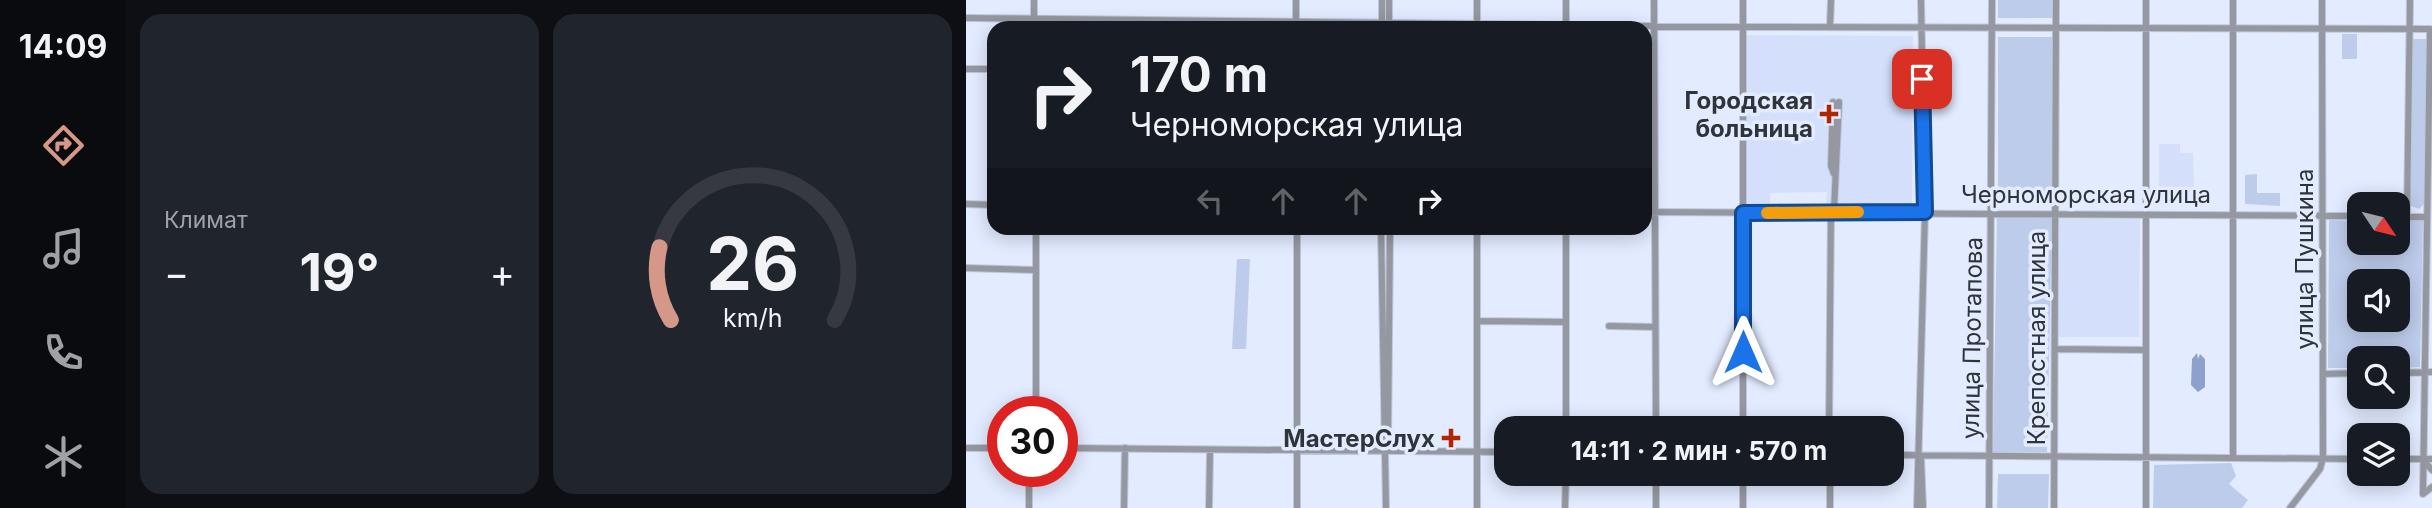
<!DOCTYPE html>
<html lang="ru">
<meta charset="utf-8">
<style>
:root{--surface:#171b24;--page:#20242c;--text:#f1f3f6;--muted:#9ea1a6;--line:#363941;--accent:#d49788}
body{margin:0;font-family:Inter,sans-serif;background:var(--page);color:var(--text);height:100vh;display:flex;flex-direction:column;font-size:26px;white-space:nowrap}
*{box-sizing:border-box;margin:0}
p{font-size:23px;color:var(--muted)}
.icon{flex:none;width:38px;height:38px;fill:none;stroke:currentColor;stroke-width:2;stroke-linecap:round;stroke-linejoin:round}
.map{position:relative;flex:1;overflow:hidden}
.drawer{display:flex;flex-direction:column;gap:14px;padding:14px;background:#0d0f14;width:840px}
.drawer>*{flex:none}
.guide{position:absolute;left:21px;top:21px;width:665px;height:214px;border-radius:21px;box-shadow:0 4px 18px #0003;background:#171b24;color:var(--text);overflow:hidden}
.needle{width:46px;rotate:125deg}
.tools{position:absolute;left:1381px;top:192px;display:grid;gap:14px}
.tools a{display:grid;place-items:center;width:63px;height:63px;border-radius:14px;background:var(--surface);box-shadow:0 4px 18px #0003;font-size:35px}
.speed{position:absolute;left:21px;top:396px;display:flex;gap:14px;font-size:35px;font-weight:700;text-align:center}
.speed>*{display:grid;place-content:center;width:91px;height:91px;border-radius:50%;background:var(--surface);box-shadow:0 4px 18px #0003;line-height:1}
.speed .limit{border:10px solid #d22;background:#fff;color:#111}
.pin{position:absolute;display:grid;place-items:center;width:60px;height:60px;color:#fff;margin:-30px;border-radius:14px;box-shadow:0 4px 10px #0006}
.me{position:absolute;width:77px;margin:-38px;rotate:0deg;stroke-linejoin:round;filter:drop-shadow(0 0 5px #0008)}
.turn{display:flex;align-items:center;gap:24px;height:147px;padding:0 28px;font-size:32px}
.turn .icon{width:91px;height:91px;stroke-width:2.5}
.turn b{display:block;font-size:49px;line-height:60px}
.lanes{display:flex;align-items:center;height:66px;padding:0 28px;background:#0003;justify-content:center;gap:35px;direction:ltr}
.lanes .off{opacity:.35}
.big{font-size:52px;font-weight:700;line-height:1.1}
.drawer .tile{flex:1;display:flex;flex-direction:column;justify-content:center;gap:10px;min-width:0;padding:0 24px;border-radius:21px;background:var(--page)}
.drawer .dial{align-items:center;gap:0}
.dial svg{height:182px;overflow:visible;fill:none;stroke:var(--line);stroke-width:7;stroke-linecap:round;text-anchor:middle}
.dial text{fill:var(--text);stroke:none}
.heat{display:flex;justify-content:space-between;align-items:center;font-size:38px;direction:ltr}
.drawer .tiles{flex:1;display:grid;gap:14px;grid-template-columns:repeat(2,1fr)}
.trip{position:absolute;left:528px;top:416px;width:410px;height:70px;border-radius:21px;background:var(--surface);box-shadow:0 4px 18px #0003;font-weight:700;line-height:70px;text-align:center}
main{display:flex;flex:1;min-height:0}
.menu{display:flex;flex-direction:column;width:126px;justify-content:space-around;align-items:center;background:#090b0e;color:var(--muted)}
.menu .icon{width:49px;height:49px}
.menu .selected{color:var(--accent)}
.menu b{font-size:32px;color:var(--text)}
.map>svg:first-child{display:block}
</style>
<main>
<nav class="menu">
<b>14:09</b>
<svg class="icon selected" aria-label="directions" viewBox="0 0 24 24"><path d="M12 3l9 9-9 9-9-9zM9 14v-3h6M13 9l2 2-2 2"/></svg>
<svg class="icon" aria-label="music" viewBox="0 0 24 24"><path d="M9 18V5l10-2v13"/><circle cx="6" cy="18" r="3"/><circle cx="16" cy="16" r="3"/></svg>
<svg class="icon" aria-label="phone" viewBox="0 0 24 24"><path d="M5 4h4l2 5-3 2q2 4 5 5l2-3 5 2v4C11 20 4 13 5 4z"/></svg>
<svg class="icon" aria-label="climate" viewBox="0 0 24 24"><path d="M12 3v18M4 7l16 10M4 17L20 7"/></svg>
</nav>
<section class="drawer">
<div class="tiles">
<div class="tile"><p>Климат</p>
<div class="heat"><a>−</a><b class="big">19°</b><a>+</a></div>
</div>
<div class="tile dial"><svg viewBox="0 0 100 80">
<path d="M14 69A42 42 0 1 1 86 69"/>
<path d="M14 69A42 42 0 0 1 9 37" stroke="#d49788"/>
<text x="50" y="56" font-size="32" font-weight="700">26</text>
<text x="50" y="72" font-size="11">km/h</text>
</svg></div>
</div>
</section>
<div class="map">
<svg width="1466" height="508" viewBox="0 0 1466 508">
<rect width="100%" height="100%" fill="#e2ebff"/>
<path fill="#d4e0fb" d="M 780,35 L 947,36 L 946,205 L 860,207 L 861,192 L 804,193 L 804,204 L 779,203 Z
M 1193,144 L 1214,144 L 1214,153 L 1227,153 L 1228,187 L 1193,187 Z
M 1092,219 L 1174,219 L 1173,337 L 1092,337 Z"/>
<path fill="#beccec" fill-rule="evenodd" d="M 1032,0 L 1089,0 L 1088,18 L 1032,18 Z
M 1376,34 L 1391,34 L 1391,59 L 1376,59 Z
M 1032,37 L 1088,37 L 1087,204 L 1032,204 Z
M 1445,39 L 1461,39 L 1458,204 L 1453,209 L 1443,205 Z
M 1291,174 L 1291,193 L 1314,193 L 1314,206 L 1279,204 L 1279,175 Z
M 1031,217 L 1086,218 L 1081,452 L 1027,452 Z
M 1363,220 L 1393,221 L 1393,243 L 1432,243 L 1432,221 L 1457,221 L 1454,367 L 1432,368 L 1432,359 L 1393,359 L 1393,368 L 1362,368 ZM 1393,282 L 1432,282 L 1432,320 L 1393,320 Z
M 271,259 L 284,259 L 280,349 L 266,349 Z
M 1265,463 L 1270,476 L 1263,484 L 1282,500 L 1276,508 L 1187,508 L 1188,465 Z
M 1032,474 L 1083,474 L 1082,508 L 1031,508 Z"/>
<path fill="#8da1cc" d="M 1231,353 L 1232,359 L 1234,354 L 1239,359 L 1239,387 L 1232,392 L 1225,385 L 1226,359 Z"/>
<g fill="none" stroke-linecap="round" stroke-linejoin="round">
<defs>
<path id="minor" d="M 68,0 L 68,28
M 688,0 L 690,429
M 777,0 L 777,429
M 1267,0 L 1267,455
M 0,18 L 776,27 L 1464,29 L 1457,494 L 1466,487
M 416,26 L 416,0
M 423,26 L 423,0
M 511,26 L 511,0
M 600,26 L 600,0
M 864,26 L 865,0
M 330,28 L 330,0
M 0,69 L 28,69
M 867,102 L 865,166 L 868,174
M 0,204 L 28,205
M 868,211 L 873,102
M 679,212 L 1393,216
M 1432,217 L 1460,217
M 1441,217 L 1444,0
M 70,228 L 70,411
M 415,228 L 420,508
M 600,228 L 600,429
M 0,268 L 70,270
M 511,321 L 600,322
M 643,326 L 689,327
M 1089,349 L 1180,350
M 1432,373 L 1466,372
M 1357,374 L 1393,373
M 863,429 L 865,211
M 422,440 L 424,228
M 0,448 L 37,448
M 96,448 L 541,452
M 926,455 L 1393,459
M 955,458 L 957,508
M 1432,459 L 1466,459
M 1456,459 L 1466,470
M 63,471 L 63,508
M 158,508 L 159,448
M 243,508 L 244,450
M 331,508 L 331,228
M 511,508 L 511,228
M 599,508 L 600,474
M 690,508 L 690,474
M 777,508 L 777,474
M 864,508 L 864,474
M 951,508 L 959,212 L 955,0
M 1023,508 L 1026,0
M 1088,508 L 1090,0
M 1180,508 L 1180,0
M 1324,508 L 1354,469 L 1357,458 L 1356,0"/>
</defs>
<use href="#minor" stroke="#bec6d8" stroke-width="8"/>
<use href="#minor" stroke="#9598a1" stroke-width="6"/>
</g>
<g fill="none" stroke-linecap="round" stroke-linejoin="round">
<defs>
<path id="route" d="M 777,352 L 777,213 L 959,212 L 956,79"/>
</defs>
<use href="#route" stroke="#114b97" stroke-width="18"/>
<use href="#route" stroke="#1a73e8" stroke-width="12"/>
<path stroke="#f59e0b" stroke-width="12" d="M 801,213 L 892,212"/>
</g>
<g fill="#b12602" stroke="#e2ebff" stroke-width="2.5">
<path d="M859.5 103.5h7v7h7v7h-7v7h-7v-7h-7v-7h7z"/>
<path d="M481.5 427.5h7v7h7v7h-7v7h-7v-7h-7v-7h7z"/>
</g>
<g text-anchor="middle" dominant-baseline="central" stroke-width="7" stroke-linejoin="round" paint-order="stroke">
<g font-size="24" font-weight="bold" fill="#2f333a" stroke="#e2ebff" text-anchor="end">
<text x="847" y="100">Городская<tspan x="847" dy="28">больница</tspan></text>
<text x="469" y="438">МастерСлух</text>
</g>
<g font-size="24" fill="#2f333a" stroke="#e2ebff">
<text x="1120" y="194">Черноморская улица</text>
<text transform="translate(1338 259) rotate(-90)">улица Пушкина</text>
<text transform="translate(1006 338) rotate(-89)">улица Протапова</text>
<text transform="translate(1070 338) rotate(-90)">Крепостная улица</text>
</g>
</g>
</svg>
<div class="tools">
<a><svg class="needle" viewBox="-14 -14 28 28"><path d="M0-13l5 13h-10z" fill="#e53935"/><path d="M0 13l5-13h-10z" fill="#9ea1a6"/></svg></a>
<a><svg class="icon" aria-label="sound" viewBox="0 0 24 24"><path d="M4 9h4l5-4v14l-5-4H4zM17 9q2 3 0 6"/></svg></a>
<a><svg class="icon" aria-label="search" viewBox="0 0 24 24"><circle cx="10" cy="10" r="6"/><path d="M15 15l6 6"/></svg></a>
<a><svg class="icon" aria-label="layers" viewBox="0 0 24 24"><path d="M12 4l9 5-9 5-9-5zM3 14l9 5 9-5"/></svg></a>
</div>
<div class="speed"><div class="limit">30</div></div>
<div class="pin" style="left:956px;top:79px;background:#d93025"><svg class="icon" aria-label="arrive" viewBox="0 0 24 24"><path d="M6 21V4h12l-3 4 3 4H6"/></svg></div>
<svg class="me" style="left:777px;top:352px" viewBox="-20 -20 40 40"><path d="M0-17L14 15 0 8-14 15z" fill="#1a73e8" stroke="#fff" stroke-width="4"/></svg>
<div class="trip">14:11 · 2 мин · 570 m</div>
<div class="guide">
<div class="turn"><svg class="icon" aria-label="right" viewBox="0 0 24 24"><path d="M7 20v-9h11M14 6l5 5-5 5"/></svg><div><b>170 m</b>Черноморская улица</div></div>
<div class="lanes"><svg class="icon off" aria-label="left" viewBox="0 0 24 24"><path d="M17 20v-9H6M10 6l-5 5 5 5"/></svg><svg class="icon off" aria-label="ahead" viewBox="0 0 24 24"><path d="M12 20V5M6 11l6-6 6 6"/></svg><svg class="icon off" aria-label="ahead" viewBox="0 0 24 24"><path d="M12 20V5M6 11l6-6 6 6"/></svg><svg class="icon" aria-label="right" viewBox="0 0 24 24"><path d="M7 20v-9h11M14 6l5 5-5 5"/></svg></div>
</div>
</div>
</main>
